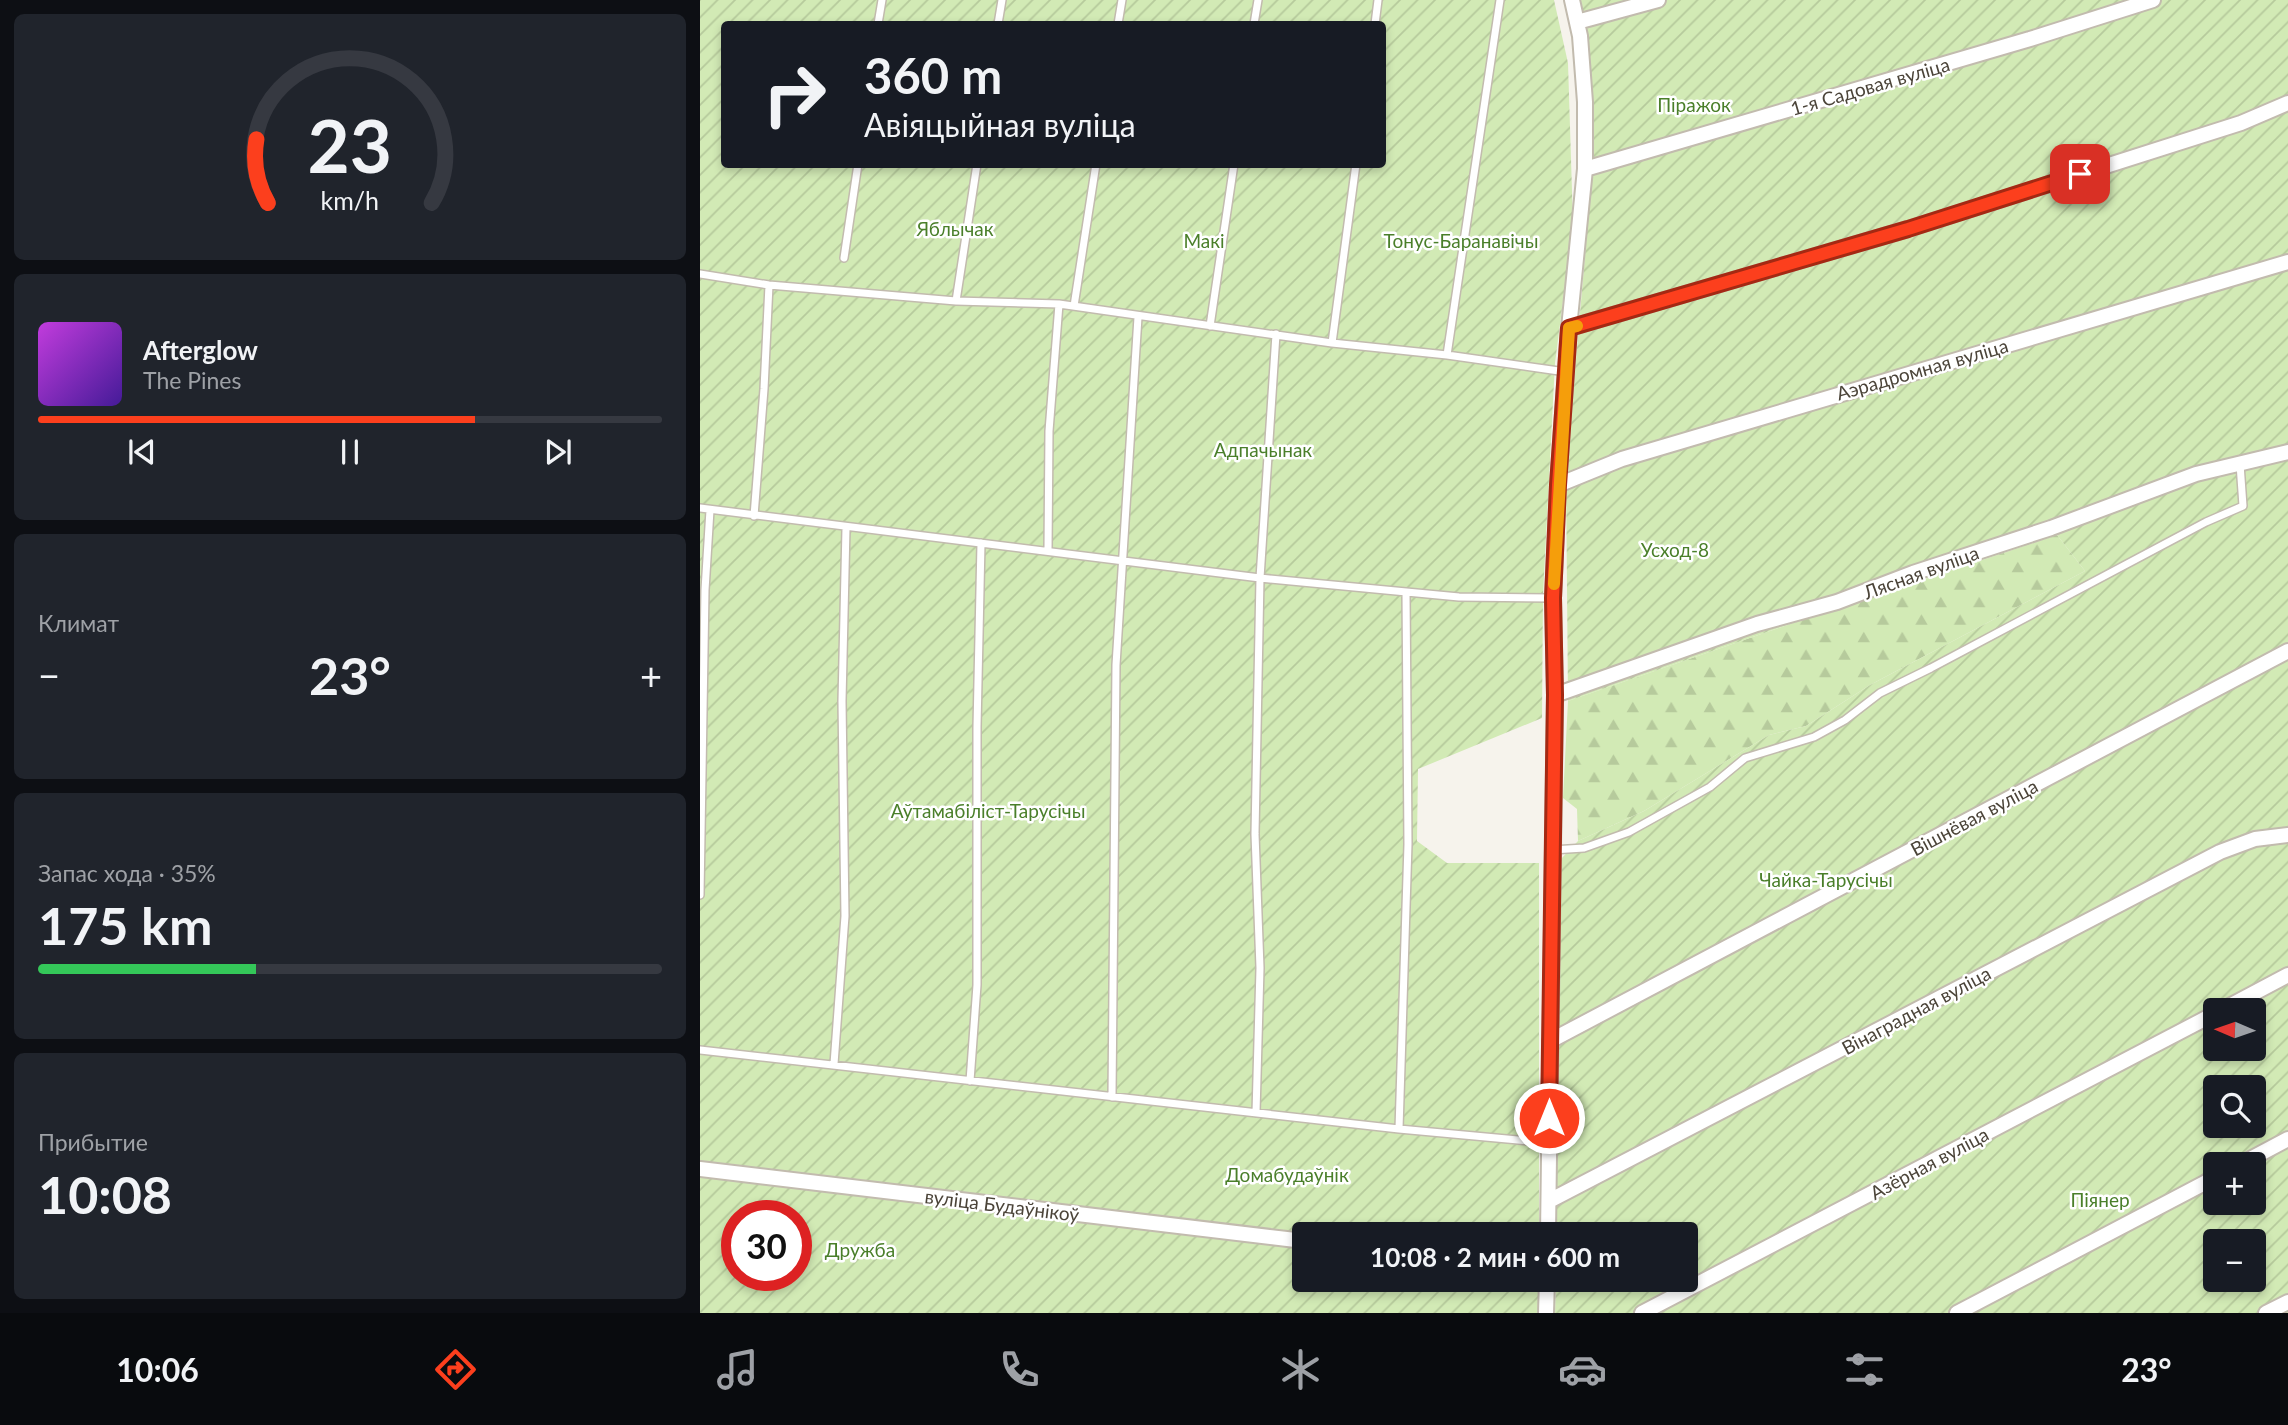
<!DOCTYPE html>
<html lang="ru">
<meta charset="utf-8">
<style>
:root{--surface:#171b24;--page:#20242c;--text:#f1f3f6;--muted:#9ea1a6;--line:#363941;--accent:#fc3f1d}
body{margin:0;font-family:Lato,sans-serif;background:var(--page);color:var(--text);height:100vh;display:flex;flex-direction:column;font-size:26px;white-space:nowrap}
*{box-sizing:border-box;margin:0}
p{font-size:23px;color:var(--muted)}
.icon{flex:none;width:38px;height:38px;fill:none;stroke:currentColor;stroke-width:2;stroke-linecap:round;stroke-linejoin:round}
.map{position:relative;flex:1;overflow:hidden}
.panel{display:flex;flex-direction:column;gap:14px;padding:14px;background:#0d0f14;width:700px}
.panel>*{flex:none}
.guide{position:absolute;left:21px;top:21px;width:665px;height:147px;border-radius:7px;box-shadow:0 4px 10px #0003;background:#171b24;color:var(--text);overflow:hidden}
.needle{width:46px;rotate:272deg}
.controls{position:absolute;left:1503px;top:998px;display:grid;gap:14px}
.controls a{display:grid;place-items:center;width:63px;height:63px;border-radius:7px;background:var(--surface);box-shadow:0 4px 10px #0003;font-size:35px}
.speed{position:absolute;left:21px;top:1200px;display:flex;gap:14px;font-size:35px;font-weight:700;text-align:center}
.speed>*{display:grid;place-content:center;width:91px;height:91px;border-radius:50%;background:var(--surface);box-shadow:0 4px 10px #0003;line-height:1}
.speed .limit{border:10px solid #d22;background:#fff;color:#111}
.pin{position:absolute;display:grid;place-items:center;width:60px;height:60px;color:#fff;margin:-30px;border-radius:14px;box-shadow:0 4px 10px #0006}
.me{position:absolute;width:77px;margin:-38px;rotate:0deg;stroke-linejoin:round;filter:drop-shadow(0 0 5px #0008)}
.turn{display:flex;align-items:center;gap:24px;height:147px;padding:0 28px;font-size:32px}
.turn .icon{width:91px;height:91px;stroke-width:2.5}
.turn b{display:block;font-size:49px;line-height:60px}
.big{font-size:52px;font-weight:700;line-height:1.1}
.panel .card{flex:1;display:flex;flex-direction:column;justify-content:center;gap:10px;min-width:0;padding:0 24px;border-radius:10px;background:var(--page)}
.panel .dial{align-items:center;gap:0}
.dial svg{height:182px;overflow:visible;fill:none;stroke:var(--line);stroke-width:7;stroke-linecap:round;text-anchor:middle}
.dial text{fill:var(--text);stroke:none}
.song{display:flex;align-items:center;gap:21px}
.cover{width:84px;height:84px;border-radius:10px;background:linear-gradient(135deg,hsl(290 70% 55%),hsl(260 70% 35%))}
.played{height:7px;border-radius:4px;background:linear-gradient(90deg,var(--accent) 70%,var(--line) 70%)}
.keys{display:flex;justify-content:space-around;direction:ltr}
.heat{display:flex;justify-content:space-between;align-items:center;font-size:38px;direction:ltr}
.charge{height:10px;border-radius:5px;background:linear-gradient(90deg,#34c759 35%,var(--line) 0)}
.trip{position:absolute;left:592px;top:1222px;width:406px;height:70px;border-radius:7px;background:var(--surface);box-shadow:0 4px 10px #0003;font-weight:700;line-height:70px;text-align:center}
.tab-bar{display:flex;height:112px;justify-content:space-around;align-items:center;background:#090b0e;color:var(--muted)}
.tab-bar .icon{width:49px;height:49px}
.tab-bar .on{color:var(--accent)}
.tab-bar b{font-size:32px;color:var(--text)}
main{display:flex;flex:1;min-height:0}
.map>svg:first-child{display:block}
</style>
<main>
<section class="panel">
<div class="card dial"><svg viewBox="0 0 100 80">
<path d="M14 69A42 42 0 1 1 86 69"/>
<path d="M14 69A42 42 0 0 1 9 41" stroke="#fc3f1d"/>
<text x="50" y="56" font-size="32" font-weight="700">23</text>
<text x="50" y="72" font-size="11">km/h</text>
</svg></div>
<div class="card">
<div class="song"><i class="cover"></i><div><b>Afterglow</b><p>The Pines</p></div></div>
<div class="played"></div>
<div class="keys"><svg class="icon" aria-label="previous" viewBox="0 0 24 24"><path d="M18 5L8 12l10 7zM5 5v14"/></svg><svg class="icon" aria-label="pause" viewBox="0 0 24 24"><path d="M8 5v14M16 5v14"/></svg><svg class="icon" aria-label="next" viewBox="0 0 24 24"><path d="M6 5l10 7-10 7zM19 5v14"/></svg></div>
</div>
<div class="card"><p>Климат</p>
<div class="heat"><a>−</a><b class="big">23°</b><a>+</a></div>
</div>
<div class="card"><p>Запас хода · 35%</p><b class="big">175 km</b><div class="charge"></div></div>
<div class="card"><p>Прибытие</p><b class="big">10:08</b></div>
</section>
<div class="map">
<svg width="1588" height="1313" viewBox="0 0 1588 1313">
<defs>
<pattern id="forest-firs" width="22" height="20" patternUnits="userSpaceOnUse" patternTransform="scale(1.75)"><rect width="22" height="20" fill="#d2eab5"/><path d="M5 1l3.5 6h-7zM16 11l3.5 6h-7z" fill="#b6ca9c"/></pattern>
<pattern id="garden-furrows" width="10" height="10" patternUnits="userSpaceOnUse" patternTransform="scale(1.75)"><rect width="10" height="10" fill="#d2eab5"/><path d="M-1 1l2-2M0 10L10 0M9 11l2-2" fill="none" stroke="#b6ca9c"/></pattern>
</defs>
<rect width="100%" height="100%" fill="#f6f3ec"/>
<path fill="url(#forest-firs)" d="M 1357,535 L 1385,571 L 1170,685 L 1106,726 L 1069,735 L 944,811 L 878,841 L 877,809 L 863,798 L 868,701 L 1119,614 Z"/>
<path fill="url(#garden-furrows)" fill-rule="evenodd" d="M 0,0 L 854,0 L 868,63 L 873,223 L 855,363 L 843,595 L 842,718 L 718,769 L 717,841 L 747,863 L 839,863 L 839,1234 L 604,1234 L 604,1279 L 838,1279 L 838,1313 L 0,1313 ZM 24,24 L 682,24 L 682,164 L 24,164 ZM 37,1216 L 96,1216 L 96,1276 L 37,1276 Z
M 877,0 L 1588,0 L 1588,1313 L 855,1313 L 856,1279 L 985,1279 L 985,1234 L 856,1234 L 861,859 L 878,841 L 944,811 L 1069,735 L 1106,726 L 1170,685 L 1385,571 L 1357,535 L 1119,614 L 868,701 L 866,475 L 886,244 L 890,151 ZM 1516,1010 L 1554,1010 L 1554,1048 L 1516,1048 ZM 1516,1087 L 1554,1087 L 1554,1125 L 1516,1125 ZM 1516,1164 L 1554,1164 L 1554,1202 L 1516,1202 ZM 1516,1241 L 1554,1241 L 1554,1279 L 1516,1279 Z"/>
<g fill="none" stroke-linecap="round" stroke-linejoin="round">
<defs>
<path id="lane" d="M 178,24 L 182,0
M 298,24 L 302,0
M 418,24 L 422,0
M 554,24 L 558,0
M 675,24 L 678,0
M 144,258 L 158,164
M 0,274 L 69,285 L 256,301 L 359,304 L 632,343 L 747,355 L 866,372
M 256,301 L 277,164
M 374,306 L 396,164
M 510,326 L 534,164
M 632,343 L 656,164
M 747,355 L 800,0
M 0,508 L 560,578 L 759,597 L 852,598
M 54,516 L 64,389 L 69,285
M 348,551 L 349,431 L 359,304
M 852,850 L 884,848 L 929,832 L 1010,787 L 1045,758 L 1114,737 L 1145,720 L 1180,693 L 1231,668 L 1506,522 L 1543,506 L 1540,464
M 0,895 L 5,590 L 10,510
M 0,1050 L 699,1129 L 849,1143
M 134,1064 L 145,916 L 142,701 L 146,528
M 270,1081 L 277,985 L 277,727 L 281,543
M 412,1097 L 416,665 L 438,317
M 556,1113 L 560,968 L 555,834 L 560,578 L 576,334
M 699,1129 L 708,844 L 706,592"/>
<path id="street" d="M 877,22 L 958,0
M 885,169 L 1330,39 L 1453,0
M 869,328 L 1208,229 L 1541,123 L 1588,103
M 858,485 L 922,459 L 1588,262
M 855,695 L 1057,624 L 1137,602 L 1213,573 L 1351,528 L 1496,474 L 1588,452
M 1522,1010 L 1588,975
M 850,1041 L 1588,651
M 1541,1164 L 1588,1139
M 0,1169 L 604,1241
M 849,1201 L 1520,852 L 1555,839 L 1588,835
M 848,1234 L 855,695 L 853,598 L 858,485 L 869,328 L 885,169 L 885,102 L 880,36 L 872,0
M 846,1313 L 847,1279
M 942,1313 L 1516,1013
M 1257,1313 L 1516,1177
M 1566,1313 L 1588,1302"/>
</defs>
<use href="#lane" stroke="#c2bbae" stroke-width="10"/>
<use href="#street" stroke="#c2bbae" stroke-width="18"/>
<use href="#lane" stroke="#fff" stroke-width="7"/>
<use href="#street" stroke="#fff" stroke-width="14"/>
</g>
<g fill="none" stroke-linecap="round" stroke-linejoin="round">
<defs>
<path id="route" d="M 849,1118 L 855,695 L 853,598 L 858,485 L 869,328 L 1208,229 L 1380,174"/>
</defs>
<use href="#route" stroke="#a42913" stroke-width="18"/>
<use href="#route" stroke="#fc3f1d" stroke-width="12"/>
<path stroke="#f59e0b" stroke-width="12" d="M 854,584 L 869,328 L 877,326"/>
</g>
<g text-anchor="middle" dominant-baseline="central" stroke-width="5" stroke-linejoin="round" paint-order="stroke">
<g font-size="19" fill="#4b4439" stroke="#fff">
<text transform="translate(1170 86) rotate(-16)">1-я Садовая вуліца</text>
<text transform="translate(1222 369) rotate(-16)">Аэрадромная вуліца</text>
<text transform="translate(1221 572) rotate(-20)">Лясная вуліца</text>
<text transform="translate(1274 817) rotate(-28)">Вішнёвая вуліца</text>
<text transform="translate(1216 1010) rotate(-28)">Вінаградная вуліца</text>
<text transform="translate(1229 1163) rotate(-28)">Азёрная вуліца</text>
<text transform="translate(302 1205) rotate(7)">вуліца Будаўнікоў</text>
</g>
<g font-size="19" fill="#4a7f2a" stroke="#fff">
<text x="994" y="104">Піражок</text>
<text x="255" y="228">Яблычак</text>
<text x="504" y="240">Макі</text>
<text x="761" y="240">Тонус-Баранавічы</text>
<text x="563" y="449">Адпачынак</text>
<text x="975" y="549">Усход-8</text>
<text x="288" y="810">Аўтамабіліст-Тарусічы</text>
<text x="1126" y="879">Чайка-Тарусічы</text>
<text x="587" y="1174">Домабудаўнік</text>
<text x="1400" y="1199">Піянер</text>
<text x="160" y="1249">Дружба</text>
</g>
</g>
</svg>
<div class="controls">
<a><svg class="needle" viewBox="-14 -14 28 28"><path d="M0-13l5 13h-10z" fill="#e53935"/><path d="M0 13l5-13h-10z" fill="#9ea1a6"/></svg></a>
<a><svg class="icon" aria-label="search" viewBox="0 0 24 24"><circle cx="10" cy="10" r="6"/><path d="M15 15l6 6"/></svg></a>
<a>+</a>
<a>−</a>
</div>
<div class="speed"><div class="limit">30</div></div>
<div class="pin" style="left:1380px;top:174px;background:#d93025"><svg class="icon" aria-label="arrive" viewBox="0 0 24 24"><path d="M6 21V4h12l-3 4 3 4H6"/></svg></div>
<svg class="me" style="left:849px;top:1118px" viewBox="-20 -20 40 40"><circle r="17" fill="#fc3f1d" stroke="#fff" stroke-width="3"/><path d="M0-11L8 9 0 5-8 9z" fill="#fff"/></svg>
<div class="trip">10:08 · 2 мин · 600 m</div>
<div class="guide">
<div class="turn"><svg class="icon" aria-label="right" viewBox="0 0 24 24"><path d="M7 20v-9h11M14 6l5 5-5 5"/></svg><div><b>360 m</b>Авіяцыйная вуліца</div></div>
</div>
</div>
</main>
<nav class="tab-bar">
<b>10:06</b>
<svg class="icon on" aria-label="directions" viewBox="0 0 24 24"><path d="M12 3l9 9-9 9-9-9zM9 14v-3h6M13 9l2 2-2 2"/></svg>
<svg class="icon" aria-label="music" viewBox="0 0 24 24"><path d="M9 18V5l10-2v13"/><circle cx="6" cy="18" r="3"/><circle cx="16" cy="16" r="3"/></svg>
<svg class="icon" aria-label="phone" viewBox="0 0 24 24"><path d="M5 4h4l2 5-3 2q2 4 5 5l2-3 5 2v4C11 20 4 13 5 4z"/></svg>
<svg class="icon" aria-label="climate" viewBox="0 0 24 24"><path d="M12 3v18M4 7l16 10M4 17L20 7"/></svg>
<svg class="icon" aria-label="car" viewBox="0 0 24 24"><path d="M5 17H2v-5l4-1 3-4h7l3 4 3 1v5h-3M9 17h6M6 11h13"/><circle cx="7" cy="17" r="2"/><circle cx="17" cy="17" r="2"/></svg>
<svg class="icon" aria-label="filters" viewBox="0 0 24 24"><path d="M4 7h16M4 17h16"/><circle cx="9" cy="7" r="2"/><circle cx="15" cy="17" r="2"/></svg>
<b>23°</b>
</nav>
